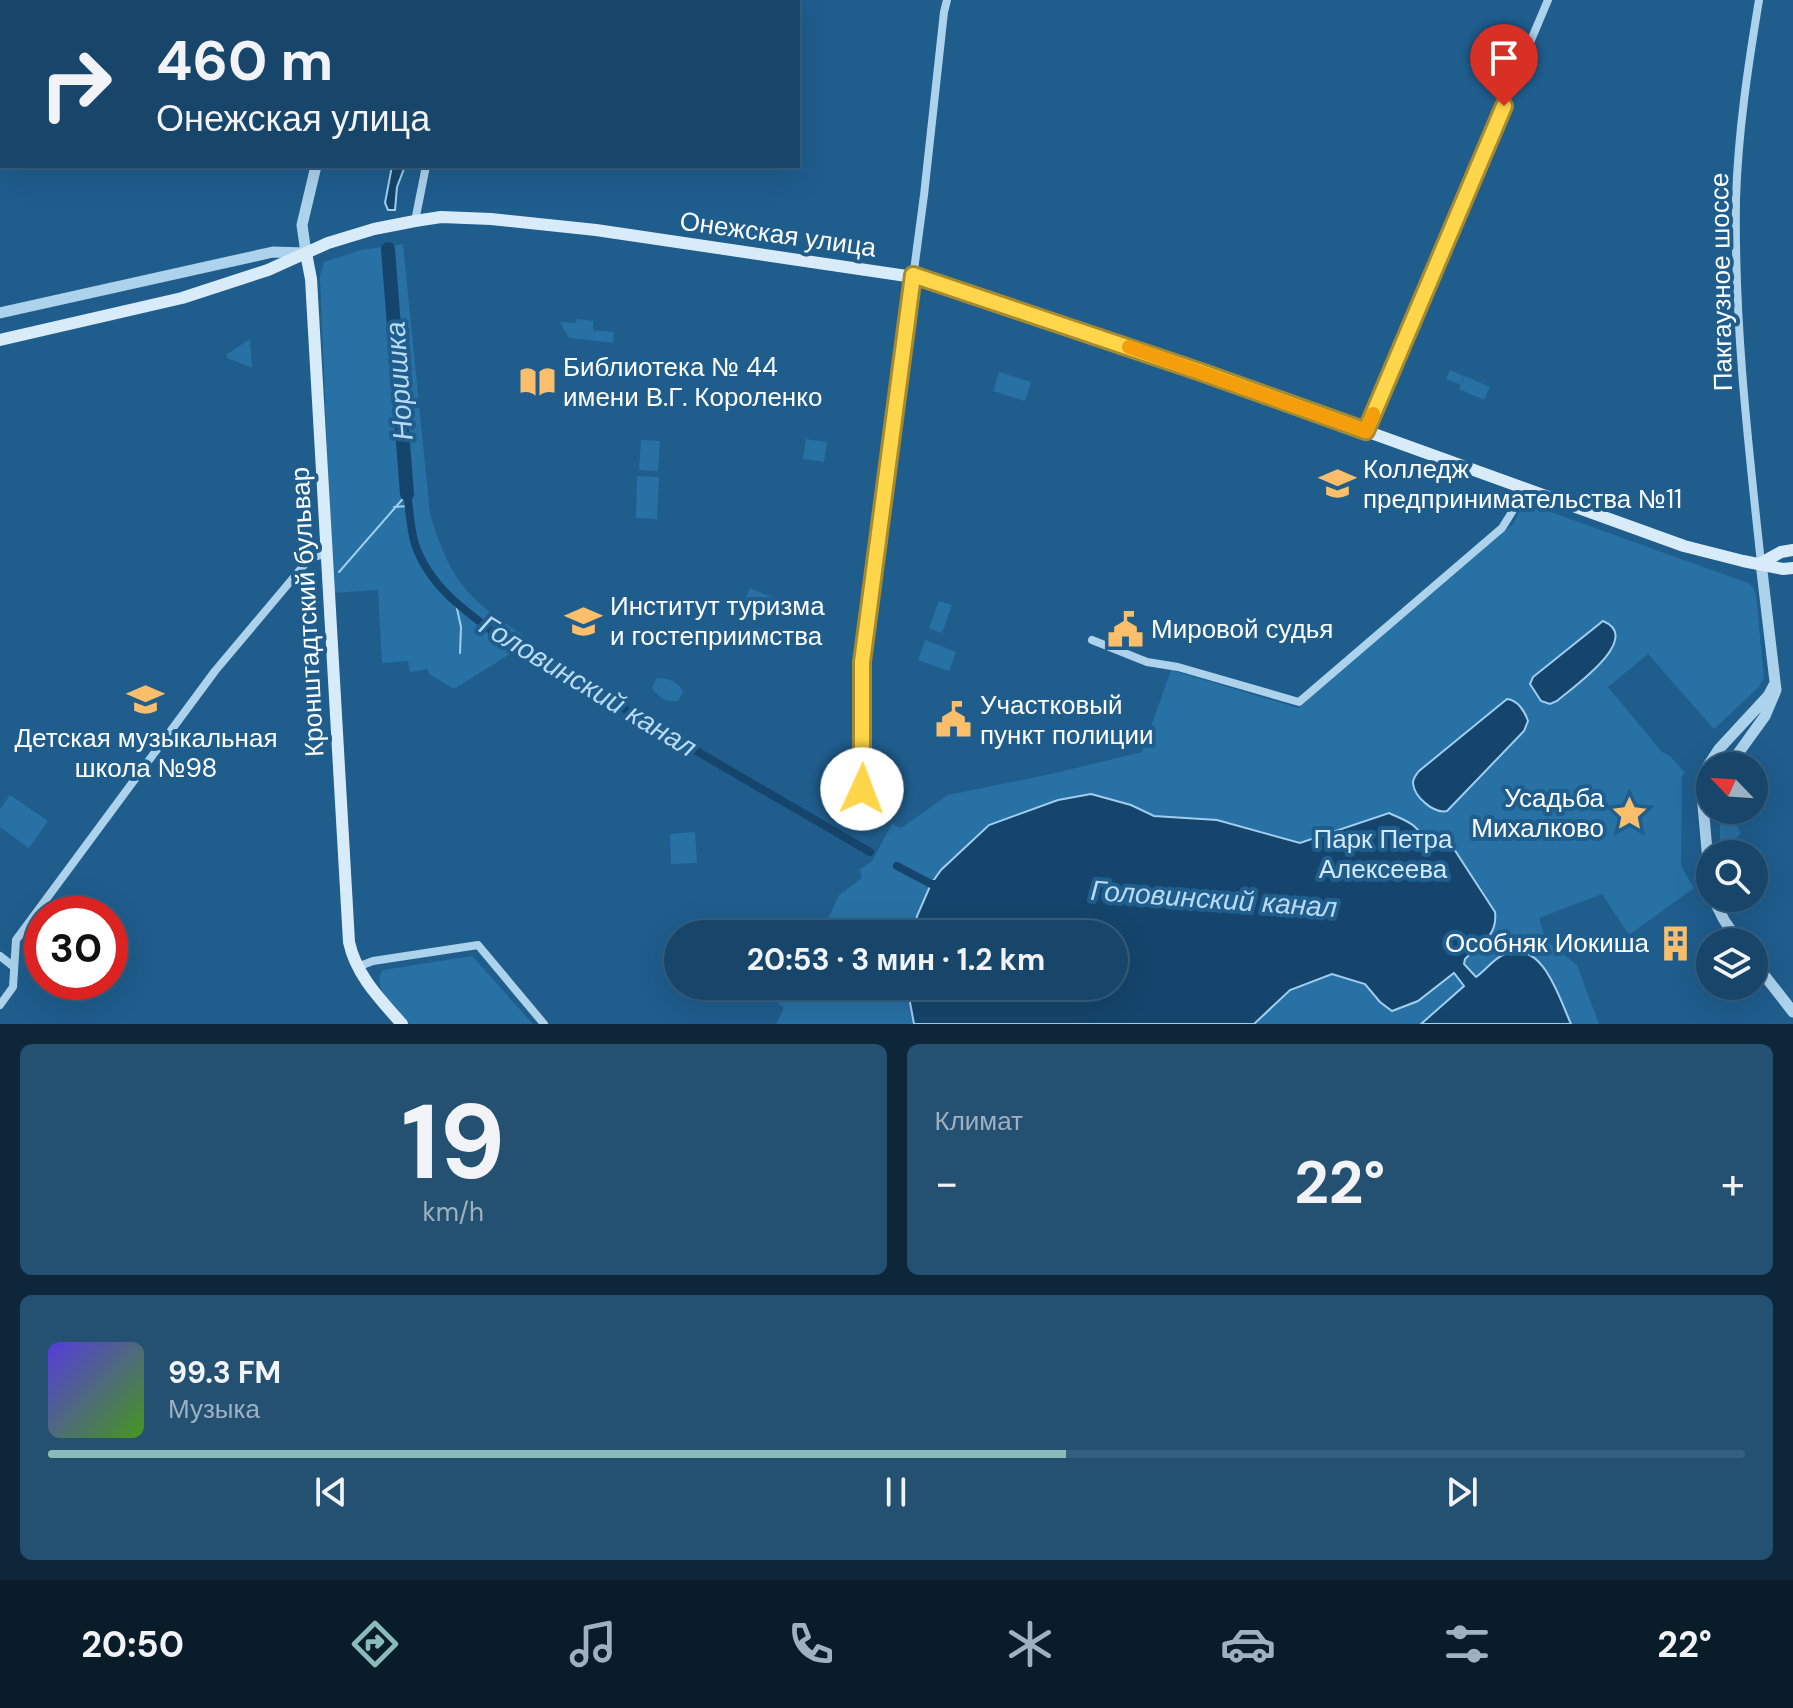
<!DOCTYPE html>
<html lang="ru">
<meta charset="utf-8">
<style>
:root{--surface:#17466a;--page:#245072;--text:#f1f3f6;--muted:#9eb1c1;--line:#365e7e;--accent:#8bbbb9}
body{margin:0;font-family:"DM Sans",sans-serif;background:var(--page);color:var(--text);height:100vh;display:flex;flex-direction:column;font-size:30px;white-space:nowrap}
*{box-sizing:border-box;margin:0}
p{font-size:26px;color:var(--muted)}
.icon{flex:none;width:44px;height:44px;fill:none;stroke:currentColor;stroke-width:2;stroke-linecap:round;stroke-linejoin:round}
.map{position:relative;height:1024px;overflow:hidden}
.drawer{display:flex;flex-direction:column;gap:20px;padding:20px;background:#0d263a;flex:1}
.drawer>*{flex:none}
.banner{position:absolute;left:0px;top:0px;width:800px;height:168px;box-shadow:0 8px 32px #0002,0 0 0 2px var(--line);background:#17466a;color:var(--text);overflow:hidden}
.needle{width:52px;rotate:295deg}
.buttons{position:absolute;left:1696px;top:752px;display:grid;gap:16px}
.buttons a{display:grid;place-items:center;width:72px;height:72px;border-radius:50%;background:var(--surface);box-shadow:0 8px 32px #0002,0 0 0 2px var(--line);font-size:40px}
.speed{position:absolute;left:24px;top:896px;display:flex;gap:16px;font-size:40px;font-weight:700;text-align:center}
.speed>*{display:grid;place-content:center;width:104px;height:104px;border-radius:50%;background:var(--surface);box-shadow:0 8px 32px #0002,0 0 0 2px var(--line);line-height:1}
.speed .limit{border:12px solid #d22;background:#fff;color:#111}
.pin{position:absolute;display:grid;place-items:center;width:68px;height:68px;color:#fff;margin:-82px -34px;border-radius:50% 50% 50% 0;rotate:-45deg;box-shadow:0 0 8px #0007}
.pin .icon{rotate:45deg}
.me{position:absolute;width:88px;margin:-44px;rotate:2deg;stroke-linejoin:round;filter:drop-shadow(0 0 6px #0008)}
.turn{display:flex;align-items:center;gap:28px;height:168px;padding:0 24px;font-size:36px}
.turn .icon{width:104px;height:104px;stroke-width:2.5}
.turn b{display:block;font-size:56px;line-height:68px}
.big{font-size:60px;font-weight:700;line-height:1.1}
.drawer .card{flex:1;display:flex;flex-direction:column;justify-content:center;gap:12px;min-width:0;padding:0 28px;border-radius:12px;background:var(--page)}
.drawer .dial{align-items:center;gap:0}
.dial b{font-size:104px;line-height:1}
.song{display:flex;align-items:center;gap:24px}
.cover{width:96px;height:96px;border-radius:12px;background:linear-gradient(135deg,hsl(250 70% 55%),hsl(100 70% 35%))}
.played{height:8px;border-radius:4px;background:linear-gradient(90deg,var(--accent) 60%,var(--line) 60%)}
.keys{display:flex;justify-content:space-around;direction:ltr}
.heat{display:flex;justify-content:space-between;align-items:center;font-size:44px;direction:ltr}
.drawer .tiles{flex:1;display:grid;gap:20px;grid-template-columns:1fr 1fr}
.card:last-child{grid-column:span 2}
.trip{position:absolute;left:664px;top:920px;width:464px;height:80px;border-radius:40px;background:var(--surface);box-shadow:0 8px 32px #0002,0 0 0 2px var(--line);font-weight:700;line-height:80px;text-align:center}
.menu{display:flex;height:128px;justify-content:space-around;align-items:center;background:#091c2a;color:var(--muted)}
.menu .icon{width:56px;height:56px}
.menu .selected{color:var(--accent)}
.menu b{font-size:36px;color:var(--text)}
.map>svg:first-child{display:block}
</style>
<div class="map">
<svg width="1793" height="1024" viewBox="0 0 1793 1024">
<rect width="100%" height="100%" fill="#1f5d8d"/>
<path fill="#2871a5" d="M 403,244 L 430,514 C 450,580 467,599 524,636 L 515,651 L 454,689 L 429,674 L 428,669 L 410,672 L 408,661 L 382,663 L 378,590 L 333,593 L 320,276 L 324,262 L 361,250 Z
M 577,319 L 593,321 L 593,330 L 614,332 L 613,343 L 569,338 L 560,322 L 576,323 Z
M 1731,330 L 1734,363 L 1716,367 L 1713,334 Z
M 250,339 L 252,368 L 227,358 L 227,354 Z
M 1450,370 L 1464,376 L 1461,385 L 1465,376 L 1490,387 L 1484,400 L 1459,389 L 1461,385 L 1446,379 Z
M 999,372 L 1031,382 L 1025,401 L 993,391 Z
M 806,439 L 827,442 L 824,462 L 803,459 Z
M 641,440 L 660,441 L 658,471 L 639,470 Z
M 637,476 L 659,477 L 657,519 L 636,518 Z
M 1523,502 L 1748,583 L 1753,587 L 1756,595 L 1764,678 L 1758,688 L 1714,729 L 1648,654 L 1608,687 L 1662,752 L 1670,756 L 1685,773 L 1682,776 L 1681,866 L 1694,888 L 1629,935 L 1602,894 L 1539,918 L 1546,941 L 1577,965 L 1599,1024 L 776,1024 L 784,1007 L 778,1004 L 786,986 L 1114,986 L 1114,934 L 810,934 L 816,923 L 824,926 L 839,895 L 862,878 L 860,869 L 872,861 L 892,824 L 901,828 L 948,795 L 1051,774 L 1142,752 L 1171,670 L 1298,708 L 1514,523 Z
M 750,588 L 779,600 L 772,617 L 743,605 Z
M 939,601 L 952,605 L 942,633 L 929,628 Z
M 925,640 L 956,652 L 949,671 L 918,660 Z
M 657,678 C 669,678 676,681 683,691 L 678,701 C 665,702 659,698 652,688 Z
M 10,795 L 48,821 L 29,848 L 0,827 L 0,809 Z
M 1720,810 L 1730,810 L 1733,814 L 1729,825 L 1737,826 L 1741,833 L 1735,839 L 1731,854 L 1720,854 Z
M 695,832 L 697,863 L 671,864 L 670,834 Z
M 472,956 L 533,1024 L 409,1024 C 397,1010 370,988 383,970 Z"/>
<path fill="#15456c" stroke="#a0ceee" stroke-width="2" d="M 392,166 L 405,166 L 397,187 L 395,210 L 388,210 L 385,203 Z
M 1603,621 C 1644,638 1573,687 1557,701 L 1550,704 L 1541,701 L 1530,684 L 1533,677 Z
M 1507,699 C 1518,700 1525,712 1528,721 L 1524,731 L 1447,811 C 1434,814 1414,797 1413,783 C 1413,778 1416,775 1419,771 Z
M 1091,794 L 1131,805 L 1154,816 L 1217,820 L 1300,843 L 1389,813 C 1397,817 1407,820 1414,826 C 1430,841 1429,850 1454,849 L 1495,912 C 1498,935 1481,944 1465,959 L 1464,964 L 1476,977 C 1485,971 1494,958 1505,954 C 1543,939 1559,998 1571,1024 L 1421,1024 L 1464,986 L 1454,973 L 1418,1001 L 1392,1011 L 1380,1002 L 1365,984 L 1332,974 L 1290,990 L 1254,1024 L 914,1024 L 907,986 L 1114,986 L 1114,934 L 914,934 L 917,916 L 931,884 L 941,870 L 989,825 L 1058,800 Z"/>
<g fill="none" stroke-linecap="round" stroke-linejoin="round">
<path stroke="#a0ceee" stroke-width="2" d="M 394,507 L 409,506
M 339,572 L 407,494
M 456,604 L 461,627 L 460,653"/>
<path stroke="#15456c" stroke-width="8" d="M 407,494 C 410,510 410,529 415,544 C 429,586 465,611 499,636 L 870,852
M 897,866 L 931,884 L 940,884"/>
<path stroke="#15456c" stroke-width="14" d="M 388,249 L 407,494"/>
<path stroke="#acd2ec" stroke-width="8" d="M 1759,0 C 1748,66 1738,133 1736,199 C 1734,321 1748,442 1761,563
M 473,2 L 473,0
M 415,221 L 426,166
M 1366,431 L 1548,0
M 1092,640 L 1147,662 L 1178,667 L 1299,702 L 1502,528 L 1512,512 L 1520,487
M 862,789 L 862,662 L 924,195 L 944,12 L 947,0
M 0,956 L 14,967
M 357,967 L 373,961 L 478,945 L 544,1024
M 0,1005 L 13,987 L 16,940 L 215,671 L 310,558 L 325,554"/>
<path stroke="#acd2ec" stroke-width="11" d="M 364,2 L 365,0
M 0,313 L 273,252 L 306,253 L 302,225 L 316,166
M 1729,766 L 1765,716 L 1776,690 L 1761,563
M 1710,884 L 1702,794 L 1706,769 L 1719,749 L 1768,696 L 1775,683
M 1713,898 L 1724,920 L 1739,942
M 1754,962 L 1793,1012"/>
<path stroke="#d8ebf9" stroke-width="12" d="M 306,253 L 311,279 L 349,942 C 356,975 380,999 402,1024
M 0,340 L 182,298 L 268,270 L 328,243 L 374,229 L 415,221 L 441,217 L 491,219 L 596,230 L 927,279 L 1219,378 L 1684,546 L 1743,561 L 1783,569 L 1793,568
M 1761,563 L 1781,552 L 1793,550"/>
</g>
<g fill="none" stroke-linecap="round" stroke-linejoin="round">
<defs>
<path id="route" d="M 862,789 L 862,662 L 913,275 L 1198,371 L 1366,431 L 1504,106"/>
</defs>
<use href="#route" stroke="#a68a30" stroke-width="20"/>
<use href="#route" stroke="#ffd54a" stroke-width="14"/>
<path stroke="#f59e0b" stroke-width="14" d="M 1129,347 L 1366,431 L 1373,414"/>
</g>
<defs>
<symbol id="library-bare" viewBox="-9 -9 18 18"><path d="M-6-4Q-3-5.5-.7-3.5V5Q-3 3-6 4ZM6-4Q3-5.5 .7-3.5V5Q3 3 6 4Z" fill="#fbbf6c" stroke="#1f5d8d" stroke-width="2.5" paint-order="stroke"/></symbol>
<symbol id="university-bare" viewBox="-9 -9 18 18"><path d="M0-5L7-2L0 1L-7-2ZM-4 1L0 2.5L4 1V4Q0 6-4 4Z" fill="#fbbf6c" stroke="#1f5d8d" stroke-width="2.5" paint-order="stroke"/></symbol>
<symbol id="civic-bare" viewBox="-9 -9 18 18"><path d="M-.6-6.5H3V-4.5H.6V-3L4-1V1h2V6H-6V1h2V-1L-.6-3ZM-1.2 2.5V6h2.4V2.5Z" fill="#fbbf6c" stroke="#1f5d8d" stroke-width="2.5" paint-order="stroke"/></symbol>
<symbol id="school-bare" viewBox="-9 -9 18 18"><path d="M0-5L7-2L0 1L-7-2ZM-4 1L0 2.5L4 1V4Q0 6-4 4Z" fill="#fbbf6c" stroke="#1f5d8d" stroke-width="2.5" paint-order="stroke"/></symbol>
<symbol id="sight-bare" viewBox="-9 -9 18 18"><path d="M0-6L1.8-2.2L6-1.7L2.9 1.2L3.7 5.4L0 3.3L-3.7 5.4L-2.9 1.2L-6-1.7L-1.8-2.2Z" fill="#fbbf6c" stroke="#1f5d8d" stroke-width="2.5" paint-order="stroke"/></symbol>
<symbol id="building-bare" viewBox="-9 -9 18 18"><path d="M-4-6H4V6H1V3H-1V6H-4ZM-2.5-4.3h1.7v1.8h-1.7ZM.8-4.3h1.7v1.8H.8ZM-2.5-1h1.7V.8h-1.7ZM.8-1h1.7V.8H.8Z" fill="#fbbf6c" stroke="#1f5d8d" stroke-width="2.5" paint-order="stroke"/></symbol>
</defs>
<g fill-rule="evenodd">
<use href="#library-bare" x="512" y="356" width="51" height="51"/>
<use href="#university-bare" x="1312" y="458" width="51" height="51"/>
<use href="#university-bare" x="558" y="596" width="51" height="51"/>
<use href="#civic-bare" x="1100" y="604" width="51" height="51"/>
<use href="#school-bare" x="120" y="674" width="51" height="51"/>
<use href="#civic-bare" x="928" y="694" width="51" height="51"/>
<use href="#sight-bare" x="1604" y="788" width="51" height="51"/>
<use href="#building-bare" x="1650" y="918" width="51" height="51"/>
</g>
<g text-anchor="middle" dominant-baseline="central" stroke-width="8" stroke-linejoin="round" paint-order="stroke">
<g font-size="26" fill="#fff" stroke="#1f5d8d">
<text transform="translate(778 234) rotate(8)">Онежская улица</text>
<text transform="translate(1721 282) rotate(-91)">Пакгаузное шоссе</text>
<text transform="translate(307 612) rotate(-93)">Кронштадтский бульвар</text>
</g>
<g font-size="26" fill="#fff" stroke="#1f5d8d" text-anchor="start">
<text x="563" y="367">Библиотека № 44<tspan x="563" dy="30">имени В.Г. Короленко</tspan></text>
<text x="1363" y="469">Колледж<tspan x="1363" dy="30">предпринимательства №11</tspan></text>
<text x="610" y="606">Институт туризма<tspan x="610" dy="30">и гостеприимства</tspan></text>
<text x="1151" y="629">Мировой судья</text>
<text x="980" y="705">Участковый<tspan x="980" dy="30">пункт полиции</tspan></text>
<text x="146" y="738" text-anchor="middle">Детская музыкальная<tspan x="146" dy="30">школа №98</tspan></text>
<text x="1604" y="798" text-anchor="end">Усадьба<tspan x="1604" dy="30">Михалково</tspan></text>
<text x="1649" y="943" text-anchor="end">Особняк Иокиша</text>
</g>
<g font-size="26" fill="#d2e9f9" stroke="#1f5d8d">
<text x="1383" y="839">Парк Петра<tspan x="1383" dy="30">Алексеева</tspan></text>
</g>
<g font-size="28" font-style="italic" fill="#b8dbf3" stroke="#1f5d8d">
<text transform="translate(399 381) rotate(-94)">Норишка</text>
<text transform="translate(588 686) rotate(31)">Головинский канал</text>
<text transform="translate(1214 899) rotate(4)">Головинский канал</text>
</g>
</g>
</svg>
<div class="buttons">
<a><svg class="needle" viewBox="-14 -14 28 28"><path d="M0-13l5 13h-10z" fill="#e53935"/><path d="M0 13l5-13h-10z" fill="#9eb1c1"/></svg></a>
<a><svg class="icon" aria-label="search" viewBox="0 0 24 24"><circle cx="10" cy="10" r="6"/><path d="M15 15l6 6"/></svg></a>
<a><svg class="icon" aria-label="layers" viewBox="0 0 24 24"><path d="M12 4l9 5-9 5-9-5zM3 14l9 5 9-5"/></svg></a>
</div>
<div class="speed"><div class="limit">30</div></div>
<div class="pin" style="left:1504px;top:106px;background:#d93025"><svg class="icon" aria-label="arrive" viewBox="0 0 24 24"><path d="M6 21V4h12l-3 4 3 4H6"/></svg></div>
<svg class="me" style="left:862px;top:789px" viewBox="-20 -20 40 40"><circle r="19" fill="#fff"/><path d="M0-13L10 11 0 6-10 11z" fill="#ffd54a"/></svg>
<div class="trip">20:53 · 3 мин · 1.2 km</div>
<div class="banner">
<div class="turn"><svg class="icon" aria-label="right" viewBox="0 0 24 24"><path d="M7 20v-9h11M14 6l5 5-5 5"/></svg><div><b>460 m</b>Онежская улица</div></div>
</div>
</div>
<section class="drawer">
<div class="tiles">
<div class="card dial"><b>19</b><p>km/h</p></div>
<div class="card"><p>Климат</p>
<div class="heat"><a>−</a><b class="big">22°</b><a>+</a></div>
</div>
<div class="card">
<div class="song"><i class="cover"></i><div><b>99.3 FM</b><p>Музыка</p></div></div>
<div class="played"></div>
<div class="keys"><svg class="icon" aria-label="previous" viewBox="0 0 24 24"><path d="M18 5L8 12l10 7zM5 5v14"/></svg><svg class="icon" aria-label="pause" viewBox="0 0 24 24"><path d="M8 5v14M16 5v14"/></svg><svg class="icon" aria-label="next" viewBox="0 0 24 24"><path d="M6 5l10 7-10 7zM19 5v14"/></svg></div>
</div>
</div>
</section>
<nav class="menu">
<b>20:50</b>
<svg class="icon selected" aria-label="directions" viewBox="0 0 24 24"><path d="M12 3l9 9-9 9-9-9zM9 14v-3h6M13 9l2 2-2 2"/></svg>
<svg class="icon" aria-label="music" viewBox="0 0 24 24"><path d="M9 18V5l10-2v13"/><circle cx="6" cy="18" r="3"/><circle cx="16" cy="16" r="3"/></svg>
<svg class="icon" aria-label="phone" viewBox="0 0 24 24"><path d="M5 4h4l2 5-3 2q2 4 5 5l2-3 5 2v4C11 20 4 13 5 4z"/></svg>
<svg class="icon" aria-label="climate" viewBox="0 0 24 24"><path d="M12 3v18M4 7l16 10M4 17L20 7"/></svg>
<svg class="icon" aria-label="car" viewBox="0 0 24 24"><path d="M5 17H2v-5l4-1 3-4h7l3 4 3 1v5h-3M9 17h6M6 11h13"/><circle cx="7" cy="17" r="2"/><circle cx="17" cy="17" r="2"/></svg>
<svg class="icon" aria-label="filters" viewBox="0 0 24 24"><path d="M4 7h16M4 17h16"/><circle cx="9" cy="7" r="2"/><circle cx="15" cy="17" r="2"/></svg>
<b>22°</b>
</nav>
